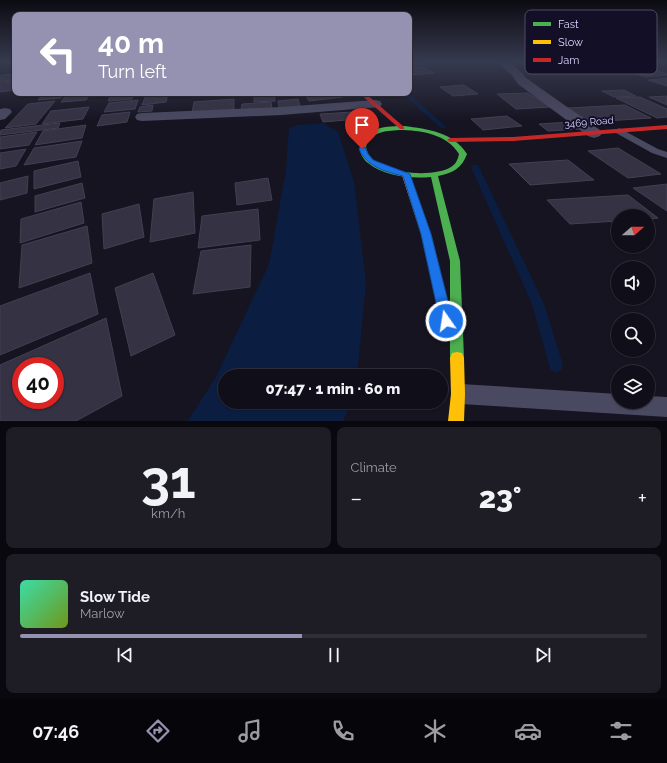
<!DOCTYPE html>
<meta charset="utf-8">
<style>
:root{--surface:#100f19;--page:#1e1d26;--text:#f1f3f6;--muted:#9c9ca2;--line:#302f38;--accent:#9591b1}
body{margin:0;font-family:Raleway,sans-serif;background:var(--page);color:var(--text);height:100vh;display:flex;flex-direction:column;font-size:15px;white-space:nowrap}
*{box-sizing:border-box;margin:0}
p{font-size:13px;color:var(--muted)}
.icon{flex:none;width:22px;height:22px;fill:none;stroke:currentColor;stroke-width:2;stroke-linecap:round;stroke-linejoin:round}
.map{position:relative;height:421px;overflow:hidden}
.side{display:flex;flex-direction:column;gap:6px;padding:6px;background:#09080e;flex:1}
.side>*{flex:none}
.top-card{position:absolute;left:12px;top:12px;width:400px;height:84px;border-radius:8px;box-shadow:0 1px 3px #0004,0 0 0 1px var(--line);background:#9591b1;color:#fff;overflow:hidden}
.needle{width:26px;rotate:70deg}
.buttons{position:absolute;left:611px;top:209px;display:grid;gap:8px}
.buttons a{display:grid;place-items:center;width:44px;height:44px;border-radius:50%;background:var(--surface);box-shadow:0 1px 3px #0004,0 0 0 1px var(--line);font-size:20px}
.speed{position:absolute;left:12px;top:357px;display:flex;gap:8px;font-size:20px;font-weight:700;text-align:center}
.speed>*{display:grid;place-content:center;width:52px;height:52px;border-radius:50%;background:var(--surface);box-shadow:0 1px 3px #0004,0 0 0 1px var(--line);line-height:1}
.speed .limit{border:6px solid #d22;background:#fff;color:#111}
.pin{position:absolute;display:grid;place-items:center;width:34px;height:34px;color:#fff;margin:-41px -17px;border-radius:50% 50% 50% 0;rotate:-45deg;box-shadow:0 0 4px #0007}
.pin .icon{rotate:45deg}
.me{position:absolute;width:44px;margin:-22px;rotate:347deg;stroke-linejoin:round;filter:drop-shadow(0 0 3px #0008)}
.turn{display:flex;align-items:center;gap:14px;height:84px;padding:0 20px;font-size:18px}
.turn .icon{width:52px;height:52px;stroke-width:2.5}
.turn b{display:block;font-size:28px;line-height:34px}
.big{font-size:30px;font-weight:800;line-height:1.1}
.side .card{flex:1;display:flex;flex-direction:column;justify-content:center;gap:6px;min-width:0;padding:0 14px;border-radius:8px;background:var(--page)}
.side .dial{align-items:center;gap:0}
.dial b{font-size:52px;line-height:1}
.song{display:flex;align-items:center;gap:12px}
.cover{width:48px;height:48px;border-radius:6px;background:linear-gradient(135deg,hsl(160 70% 55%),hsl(80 70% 35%))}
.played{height:4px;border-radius:2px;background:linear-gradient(90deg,var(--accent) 45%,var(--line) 45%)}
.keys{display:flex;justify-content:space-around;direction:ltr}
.heat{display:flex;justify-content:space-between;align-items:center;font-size:22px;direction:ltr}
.side .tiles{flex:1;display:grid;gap:6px;grid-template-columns:1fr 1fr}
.card:last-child{grid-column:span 2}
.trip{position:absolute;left:218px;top:369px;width:230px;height:40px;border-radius:20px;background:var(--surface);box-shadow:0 1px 3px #0004,0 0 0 1px var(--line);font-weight:800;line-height:40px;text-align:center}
.dock{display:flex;height:64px;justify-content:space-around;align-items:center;background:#06060a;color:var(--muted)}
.dock .icon{width:28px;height:28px}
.dock .active{color:var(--accent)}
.dock b{font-size:18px;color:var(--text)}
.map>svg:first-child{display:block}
</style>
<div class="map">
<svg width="667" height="421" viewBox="0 0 667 421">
<rect width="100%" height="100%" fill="#161421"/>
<path fill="#0b1e41" d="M 323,123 L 338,132 L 354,182 L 366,283 L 357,376 L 225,376 L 225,402 L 351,402 L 343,421 L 188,421 L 216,377 L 269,264 L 286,171 L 289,128 L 297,125 Z"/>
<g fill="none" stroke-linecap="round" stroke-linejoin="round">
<path fill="#0b1e41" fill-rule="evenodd" d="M 402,93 L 408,93 L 445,126 L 445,128 L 441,128 Z
M 472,165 L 478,165 L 479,167 L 544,304 L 563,365 L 561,370 L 556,372 L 551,370 L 549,365 L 532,304 L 471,167 Z"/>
</g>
<path fill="#343243" stroke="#433f54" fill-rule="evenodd" d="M 412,62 L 426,62 L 429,65 L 416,65 Z
M 635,63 L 667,74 L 667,75 L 645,77 L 613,65 Z
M 424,67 L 434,73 L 409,75 L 409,68 Z
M 15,74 L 13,80 L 0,81 L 1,75 Z
M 667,78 L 667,86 L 648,80 Z
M 15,81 L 15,90 L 0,92 L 0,82 Z
M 464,85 L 478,94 L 453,96 L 440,87 Z
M 624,90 L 636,96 L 614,97 L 602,91 Z
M 44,93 L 64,93 L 61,98 L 38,100 Z
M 68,93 L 91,93 L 86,100 L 61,102 Z
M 168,93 L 166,102 L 142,105 L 146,95 Z
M 304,93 L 340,93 L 343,97 L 309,101 Z
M 528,93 L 550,107 L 516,109 L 497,94 Z
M 134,94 L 132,99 L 108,101 L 111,95 Z
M 274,94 L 275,101 L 254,102 L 254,95 Z
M 667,96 L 667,105 L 649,97 Z
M 640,97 L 667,109 L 667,117 L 657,118 L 616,98 Z
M 234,99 L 234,109 L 192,113 L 194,102 Z
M 298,99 L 300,106 L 279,108 L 278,101 Z
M 138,100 L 135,109 L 104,112 L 109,103 Z
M 55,101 L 36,124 L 5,128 L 28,104 Z
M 271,102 L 272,108 L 241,110 L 242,104 Z
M 153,105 L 152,111 L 138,112 L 140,107 Z
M 625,105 L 651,118 L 590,122 L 568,108 Z
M 89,107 L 83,119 L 42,124 L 51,111 Z
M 130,112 L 127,122 L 97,126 L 102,115 Z
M 353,112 L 358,119 L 323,122 L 320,114 Z
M 507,116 L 522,126 L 483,130 L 471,119 Z
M 569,122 L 579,129 L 548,131 L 539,124 Z
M 60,123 L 58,128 L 0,135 L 1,130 Z
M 86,125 L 82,138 L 35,145 L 43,131 Z
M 37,132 L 29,145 L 0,149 L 0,137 Z
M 82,141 L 76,157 L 24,165 L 34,148 Z
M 618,148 L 661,174 L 628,178 L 588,151 Z
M 26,149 L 16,166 L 0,169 L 0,153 Z
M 568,160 L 594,180 L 530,185 L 509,164 Z
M 78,161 L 81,177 L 34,189 L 34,171 Z
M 28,176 L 27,193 L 0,200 L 0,183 Z
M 268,178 L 272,200 L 237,205 L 235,183 Z
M 82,183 L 85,198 L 35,212 L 35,196 Z
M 667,184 L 667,211 L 633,188 Z
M 193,192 L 195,233 L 150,242 L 154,199 Z
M 628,195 L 658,218 L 648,219 L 648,216 L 618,216 L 618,221 L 570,224 L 547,200 Z
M 81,202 L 84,223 L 20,243 L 21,219 Z
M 139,204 L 144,237 L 104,249 L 102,214 Z
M 258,209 L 260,240 L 198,248 L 202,216 Z
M 87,226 L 92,263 L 19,288 L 22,245 Z
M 251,245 L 250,287 L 193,294 L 201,251 Z
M 90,273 L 98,314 L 0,355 L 0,306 Z
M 153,273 L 175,335 L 131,356 L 115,288 Z
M 106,318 L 122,396 L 76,421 L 0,421 L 0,365 ZM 21,366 L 55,366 L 55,400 L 21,400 Z"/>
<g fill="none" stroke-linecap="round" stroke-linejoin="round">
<path fill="#4a4962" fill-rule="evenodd" d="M 619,128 L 658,149 L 667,152 L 667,158 L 652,153 L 616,133 L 615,131 Z
M 461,384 L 618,394 L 618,402 L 648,402 L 648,396 L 667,397 L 667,417 L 461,404 L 454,401 L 451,394 L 454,387 Z"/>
<path fill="#4a4962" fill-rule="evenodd" d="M 496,62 C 512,62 516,66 526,78 L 600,130 L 602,133 L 600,136 L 594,138 L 588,136 L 518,84 L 511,74 Z
M 375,100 L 380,101 L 382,104 L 380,107 L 281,115 L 142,121 L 137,120 L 135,117 L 137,114 L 142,113 L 281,107 Z
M 5,108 L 10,109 L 12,112 L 5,119 L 0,120 L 0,109 Z"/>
<path fill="#4caf50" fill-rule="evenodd" d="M 404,126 C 428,129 453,132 467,154 C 462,168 453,173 438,176 L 460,261 L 464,358 L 462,363 L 457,364 L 452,363 L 450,358 L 450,261 L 431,177 C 410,179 384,176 368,163 C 363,159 359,152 360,147 C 362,127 389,126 404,126 ZM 399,130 C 420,130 447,134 459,154 C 458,159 456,164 451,167 C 432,179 370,174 366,147 C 370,132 385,131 399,130 Z"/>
<path fill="#ffc107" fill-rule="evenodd" d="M 403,173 L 409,173 L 410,175 L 431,234 L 453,322 L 451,326 L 447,327 L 443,326 L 441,322 L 421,234 L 402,175 Z
M 457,352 L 462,353 L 464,358 L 465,394 L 464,421 L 448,421 L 451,394 L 450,358 L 452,353 Z"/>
<path fill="#c62828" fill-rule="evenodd" d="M 359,93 L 365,93 L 404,127 L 404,129 L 400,129 Z
M 667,125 L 667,129 L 513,141 L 450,142 L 447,140 L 450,138 L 513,137 Z"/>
</g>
<linearGradient id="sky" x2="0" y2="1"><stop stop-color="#0c0b12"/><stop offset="0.51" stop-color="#363a4e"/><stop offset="1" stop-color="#363a4e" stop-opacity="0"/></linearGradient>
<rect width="667" height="121" fill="url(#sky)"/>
<path fill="#1a73e8" stroke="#114b97" d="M 360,147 L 365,147 L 368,154 L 373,160 L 410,174 L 431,234 L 453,321 L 451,324 L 446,326 L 442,324 L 440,321 L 421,234 L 403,176 C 385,172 366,166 359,149 Z"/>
<g text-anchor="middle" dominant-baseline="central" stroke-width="4" stroke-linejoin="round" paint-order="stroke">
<g font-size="10" fill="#d9d4ff" stroke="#130f26">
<text transform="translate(589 122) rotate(-5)">3469 Road</text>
</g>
</g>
<rect x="525" y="10" width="132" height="64" rx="6" fill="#130f26" stroke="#4e4a67" stroke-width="1"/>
<rect x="533" y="22" width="18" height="4" fill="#4caf50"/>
<rect x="533" y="40" width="18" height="4" fill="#ffc107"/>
<rect x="533" y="58" width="18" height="4" fill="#c62828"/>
<g font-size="11" fill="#d9d4ff">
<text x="558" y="28">Fast</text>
<text x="558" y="46">Slow</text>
<text x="558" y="64">Jam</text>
</g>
</svg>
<div class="buttons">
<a><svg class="needle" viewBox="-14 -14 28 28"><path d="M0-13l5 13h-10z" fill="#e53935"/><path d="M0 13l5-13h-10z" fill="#9c9ca2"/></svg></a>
<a><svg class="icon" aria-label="sound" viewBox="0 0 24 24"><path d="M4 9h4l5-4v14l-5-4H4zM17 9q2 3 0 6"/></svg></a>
<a><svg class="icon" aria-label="search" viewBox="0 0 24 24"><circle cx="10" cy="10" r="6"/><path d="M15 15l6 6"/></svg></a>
<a><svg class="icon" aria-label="layers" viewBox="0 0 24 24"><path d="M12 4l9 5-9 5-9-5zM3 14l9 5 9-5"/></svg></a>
</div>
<div class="speed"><div class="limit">40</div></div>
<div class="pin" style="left:362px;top:149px;background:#d93025"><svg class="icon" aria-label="arrive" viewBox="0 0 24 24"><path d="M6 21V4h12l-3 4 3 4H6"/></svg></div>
<svg class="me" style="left:446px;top:321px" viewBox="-20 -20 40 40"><circle r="17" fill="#1a73e8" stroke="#fff" stroke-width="3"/><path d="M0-11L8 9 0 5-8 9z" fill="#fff"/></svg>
<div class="trip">07:47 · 1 min · 60 m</div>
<div class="top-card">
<div class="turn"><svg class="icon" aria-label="left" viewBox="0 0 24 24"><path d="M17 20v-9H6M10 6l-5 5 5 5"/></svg><div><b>40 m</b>Turn left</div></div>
</div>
</div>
<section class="side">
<div class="tiles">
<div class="card dial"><b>31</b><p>km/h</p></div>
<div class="card"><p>Climate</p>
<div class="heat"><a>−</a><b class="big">23°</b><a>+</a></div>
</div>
<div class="card">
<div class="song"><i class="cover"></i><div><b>Slow Tide</b><p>Marlow</p></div></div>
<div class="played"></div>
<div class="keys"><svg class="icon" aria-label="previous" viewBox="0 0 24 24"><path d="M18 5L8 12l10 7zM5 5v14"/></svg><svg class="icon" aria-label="pause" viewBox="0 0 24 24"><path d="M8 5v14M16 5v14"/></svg><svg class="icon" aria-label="next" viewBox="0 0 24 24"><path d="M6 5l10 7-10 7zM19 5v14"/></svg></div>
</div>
</div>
</section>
<nav class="dock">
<b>07:46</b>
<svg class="icon active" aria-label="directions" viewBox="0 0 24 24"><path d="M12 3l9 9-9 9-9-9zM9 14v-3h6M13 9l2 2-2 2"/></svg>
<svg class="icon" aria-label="music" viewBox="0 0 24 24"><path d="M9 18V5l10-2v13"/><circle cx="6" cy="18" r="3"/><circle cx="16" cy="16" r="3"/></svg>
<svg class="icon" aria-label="phone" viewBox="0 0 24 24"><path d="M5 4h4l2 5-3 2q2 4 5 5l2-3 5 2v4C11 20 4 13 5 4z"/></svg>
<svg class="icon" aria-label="climate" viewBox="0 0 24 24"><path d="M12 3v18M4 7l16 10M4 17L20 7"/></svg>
<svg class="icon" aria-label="car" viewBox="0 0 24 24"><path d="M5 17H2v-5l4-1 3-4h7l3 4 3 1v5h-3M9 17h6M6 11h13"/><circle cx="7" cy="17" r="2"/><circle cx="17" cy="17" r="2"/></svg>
<svg class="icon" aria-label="filters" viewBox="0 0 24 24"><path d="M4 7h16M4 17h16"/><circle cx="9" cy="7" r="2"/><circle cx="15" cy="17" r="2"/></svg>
</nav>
